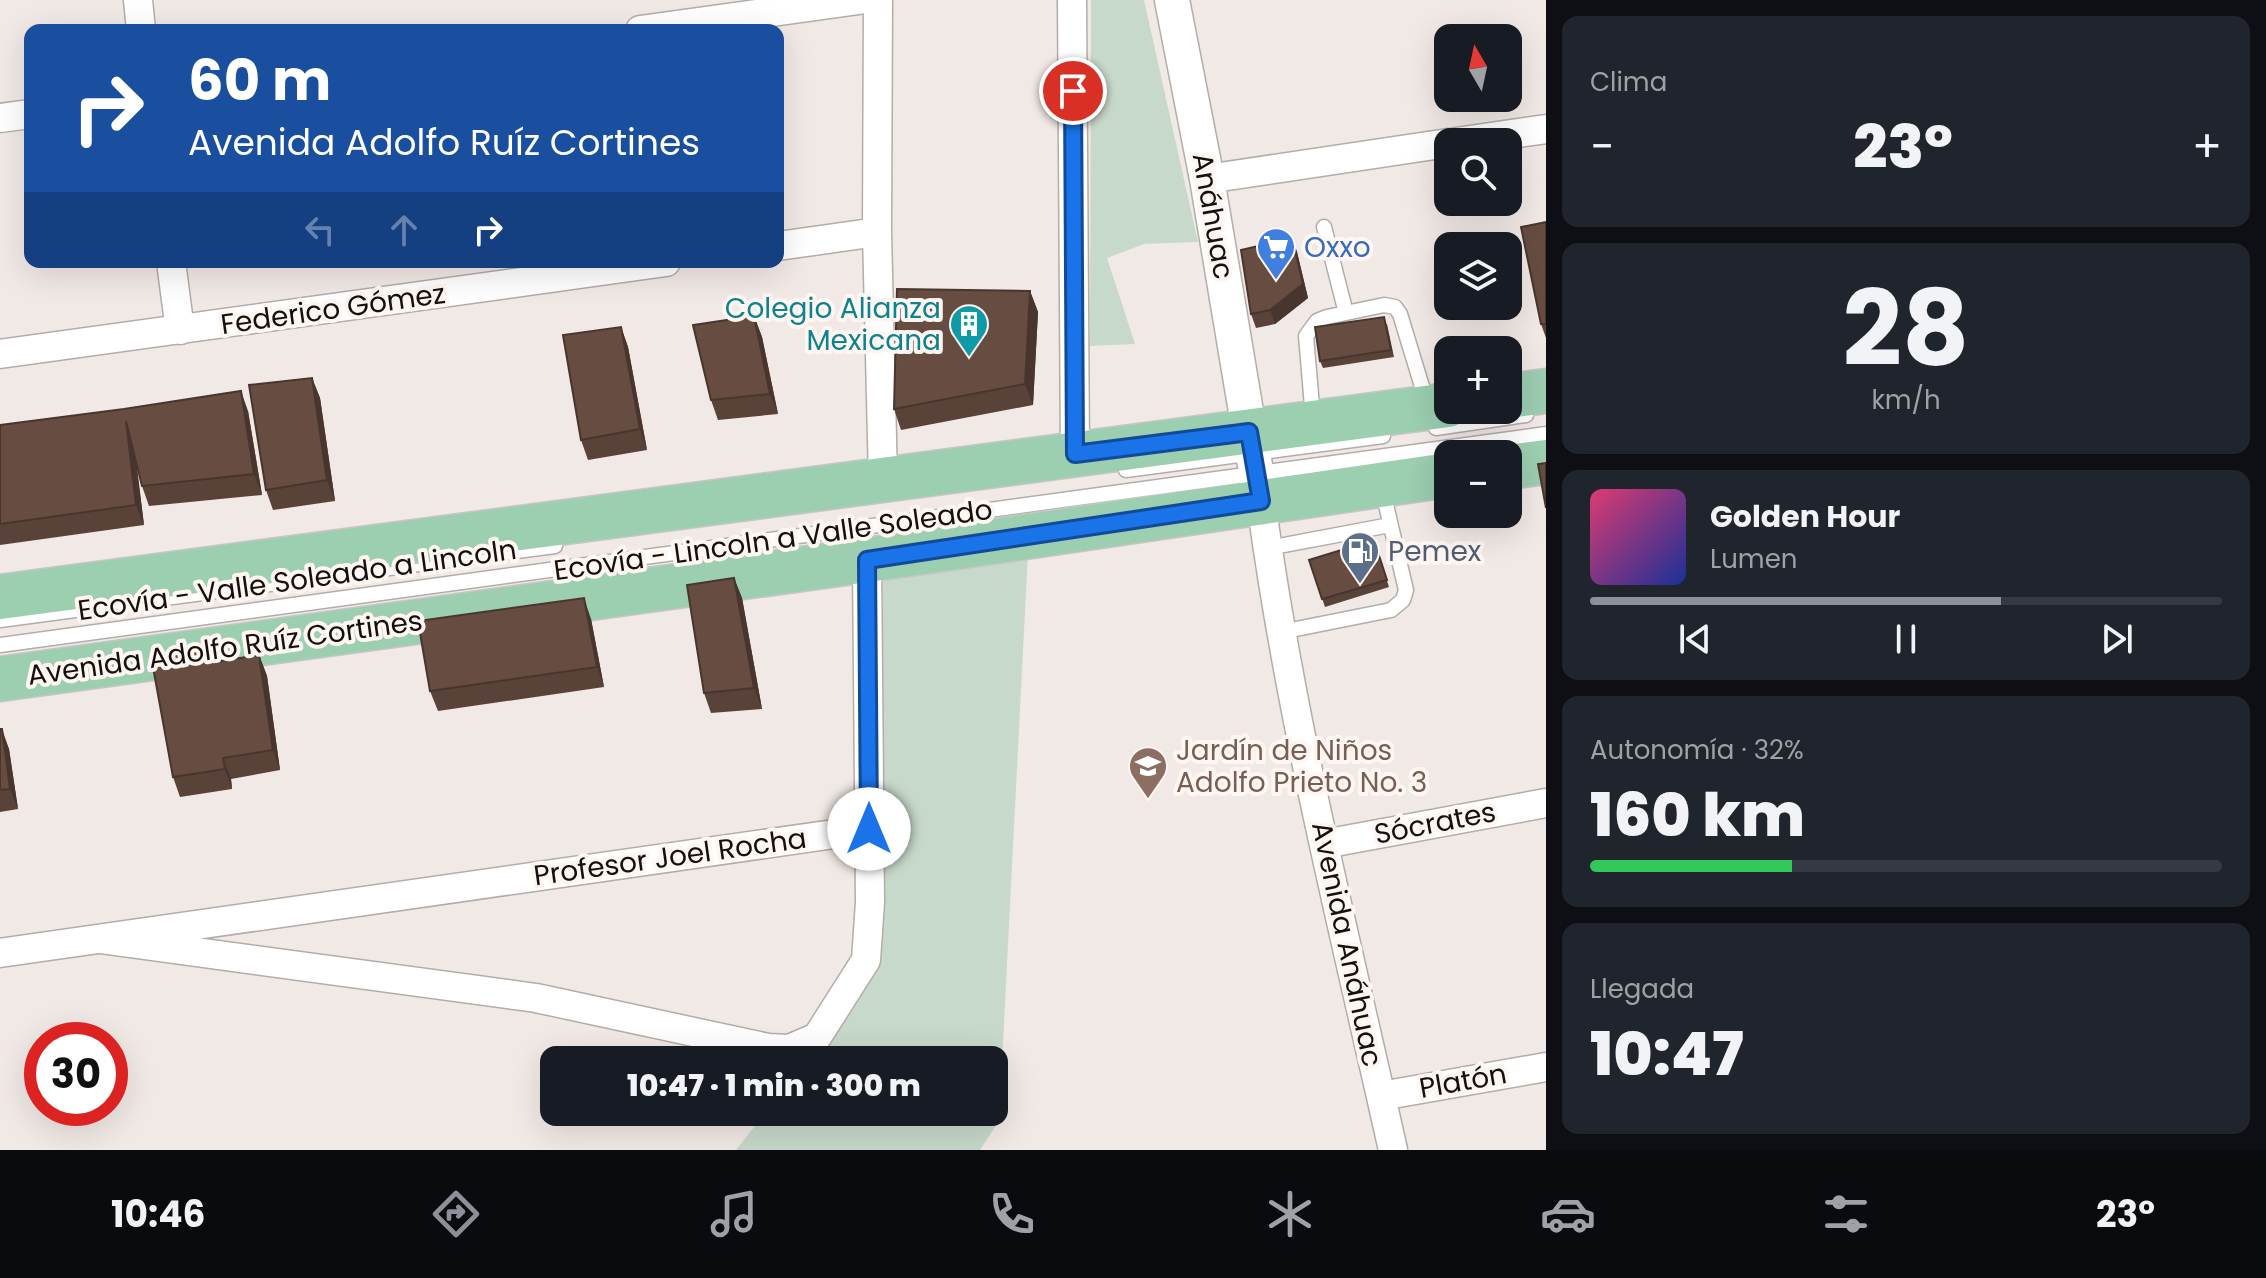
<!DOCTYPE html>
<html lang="es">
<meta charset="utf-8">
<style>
:root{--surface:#171b24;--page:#20242c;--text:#f1f3f6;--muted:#9ea1a6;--line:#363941;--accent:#8c9099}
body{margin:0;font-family:Poppins,sans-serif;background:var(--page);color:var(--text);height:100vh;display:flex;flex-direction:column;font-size:30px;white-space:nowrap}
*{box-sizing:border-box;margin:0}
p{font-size:26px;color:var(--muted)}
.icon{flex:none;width:44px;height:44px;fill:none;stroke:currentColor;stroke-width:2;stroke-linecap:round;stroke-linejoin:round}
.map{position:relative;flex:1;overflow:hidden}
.sheet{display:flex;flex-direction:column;gap:16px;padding:16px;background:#0d0f14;width:720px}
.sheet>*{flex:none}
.banner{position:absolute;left:24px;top:24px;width:760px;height:244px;border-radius:16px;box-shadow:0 8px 32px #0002;background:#1a4fa0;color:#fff;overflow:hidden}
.needle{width:52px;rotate:351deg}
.tools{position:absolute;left:1434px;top:24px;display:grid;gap:16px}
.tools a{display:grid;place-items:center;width:88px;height:88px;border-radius:16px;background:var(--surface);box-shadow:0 8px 32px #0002;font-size:40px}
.speed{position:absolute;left:24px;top:1022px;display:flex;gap:16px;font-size:40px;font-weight:700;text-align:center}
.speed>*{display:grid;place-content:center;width:104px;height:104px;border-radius:50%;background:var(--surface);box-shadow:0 8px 32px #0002;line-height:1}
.speed .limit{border:12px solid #d22;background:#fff;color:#111}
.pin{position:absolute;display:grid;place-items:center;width:68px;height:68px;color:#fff;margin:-34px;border:4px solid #fff;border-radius:50%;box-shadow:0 2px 8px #0007}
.me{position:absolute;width:88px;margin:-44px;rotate:0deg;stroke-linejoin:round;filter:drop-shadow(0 0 6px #0008)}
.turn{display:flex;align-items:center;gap:28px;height:168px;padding:0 32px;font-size:36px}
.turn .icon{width:104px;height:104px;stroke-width:2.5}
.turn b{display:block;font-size:56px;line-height:68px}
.lanes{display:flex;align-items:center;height:76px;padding:0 32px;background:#0003;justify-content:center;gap:40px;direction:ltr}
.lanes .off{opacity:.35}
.big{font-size:60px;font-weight:800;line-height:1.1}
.sheet .tile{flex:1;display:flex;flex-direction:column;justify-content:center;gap:12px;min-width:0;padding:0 28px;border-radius:16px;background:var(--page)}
.sheet .dial{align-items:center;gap:0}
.dial b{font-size:104px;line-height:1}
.song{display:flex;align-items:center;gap:24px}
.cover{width:96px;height:96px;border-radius:12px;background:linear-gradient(135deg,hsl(340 70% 55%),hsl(230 70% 35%))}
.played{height:8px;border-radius:4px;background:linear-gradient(90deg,var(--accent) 65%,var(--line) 65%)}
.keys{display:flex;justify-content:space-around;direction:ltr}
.heat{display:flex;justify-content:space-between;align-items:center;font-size:44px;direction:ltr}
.charge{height:12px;border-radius:6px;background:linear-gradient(90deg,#34c759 32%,var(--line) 0)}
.trip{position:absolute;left:540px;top:1046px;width:468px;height:80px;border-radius:16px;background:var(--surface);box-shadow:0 8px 32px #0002;font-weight:800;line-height:80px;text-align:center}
.tab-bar{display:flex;height:128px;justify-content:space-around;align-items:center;background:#090b0e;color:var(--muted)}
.tab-bar .icon{width:56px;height:56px}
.tab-bar .selected{color:var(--accent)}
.tab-bar b{font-size:36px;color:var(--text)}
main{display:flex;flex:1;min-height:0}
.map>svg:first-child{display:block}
</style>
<main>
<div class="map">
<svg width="1546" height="1150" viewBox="0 0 1546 1150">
<rect width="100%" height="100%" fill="#f1e9e5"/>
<path fill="#c7d9ca" d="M 1091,0 L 1144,0 L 1198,242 L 1144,244 L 1107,258 L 1135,344 L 1090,346 Z
M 1028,552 L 999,1121 L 980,1150 L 736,1150 L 766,1112 L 994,1112 L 994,1060 L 807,1060 L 875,973 L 883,833 L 883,563 Z"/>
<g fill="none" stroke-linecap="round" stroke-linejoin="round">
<defs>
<path id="service" d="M 1324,227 L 1346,313
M 1313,418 L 1306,336 L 1317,321 L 1327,317 L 1384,305 L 1395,307 L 1400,314 L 1427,403
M 1436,428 L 1526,415
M 1126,470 L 1383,436
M 1268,548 L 1390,525
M 0,620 L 555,546
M 1281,632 L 1391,610 L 1403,600 L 1406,590 L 1382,488
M 0,645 L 1546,434"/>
<path id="minor" d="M 138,0 L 141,30
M 878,0 L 877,232 L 883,480
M 1072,0 L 1075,454
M 640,30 L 859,0
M 0,118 L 30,114
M 1456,142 L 1546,129
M 1207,179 L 1448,143
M 778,246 L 877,232
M 171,262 L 180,330
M 0,354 L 666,262
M 1261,501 C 1290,719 1345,935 1393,1150
M 1324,844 L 1546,803
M 100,939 L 536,998 L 768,1048 L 789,1049 L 817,1037 L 866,960 L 870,902 L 867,560
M 0,953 L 869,829
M 1381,1096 L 1546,1067"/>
<path id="tertiary" d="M 1172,0 L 1207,179 L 1261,501"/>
<path id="primary" d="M 1508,396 L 1546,391
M 1508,467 L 1546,462
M 0,597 L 1448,405
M 0,679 L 867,560 L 1448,475"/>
</defs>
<use href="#service" stroke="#b4aca8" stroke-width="17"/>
<use href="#minor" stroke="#b4aca8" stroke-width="31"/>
<use href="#tertiary" stroke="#b4aca8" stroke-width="37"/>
<use href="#primary" stroke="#c6c6c5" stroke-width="47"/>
<use href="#service" stroke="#fff" stroke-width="14"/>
<use href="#minor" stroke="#fff" stroke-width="28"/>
<use href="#tertiary" stroke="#fff" stroke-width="34"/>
<use href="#primary" stroke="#9cceb0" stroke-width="44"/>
</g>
<path fill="#594238" d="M 1546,222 L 1546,338 L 1541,324 Z
M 1292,238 L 1297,252 L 1308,298 L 1275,324 L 1256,328 L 1251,314 Z
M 1030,291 L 1038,312 L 1033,405 L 901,430 L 894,409 Z
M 754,316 L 762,337 L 778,414 L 718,420 L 711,400 Z
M 1387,324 L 1394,357 L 1323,368 L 1320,361 Z
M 621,327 L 628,347 L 647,450 L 588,460 L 581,440 Z
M 312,378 L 320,398 L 335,501 L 273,510 L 266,490 Z
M 248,411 L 262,495 L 149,506 L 142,486 L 136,464 L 144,525 L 0,545 L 0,425 Z
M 1374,540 L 1389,587 L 1325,607 L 1309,560 Z
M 734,578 L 742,598 L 762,709 L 711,713 L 704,693 Z
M 591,619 L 604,687 L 438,711 L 430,691 Z
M 206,648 L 211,663 L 259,655 L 267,676 L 280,770 L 231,779 L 232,789 L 180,797 L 173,777 Z
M 0,729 L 9,749 L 18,809 L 0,812 Z"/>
<path fill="#48362e" d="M 1292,238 L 1297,252 L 1308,298 L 1275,324 L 1270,310 Z
M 1030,291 L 1038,312 L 1033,405 L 1025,384 Z
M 754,316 L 762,337 L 778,414 L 770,394 Z
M 621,327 L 628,347 L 647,450 L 640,429 Z
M 312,378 L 320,398 L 335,501 L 327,480 Z
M 241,391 L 248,411 L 262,495 L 254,474 Z
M 126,421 L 134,442 L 144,525 L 136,505 Z
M 734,578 L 742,598 L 762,709 L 754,688 Z
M 584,598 L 591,619 L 604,687 L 597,667 Z
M 259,655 L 267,676 L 280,770 L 273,750 Z
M 2,729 L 9,749 L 18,809 L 10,789 Z
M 223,758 L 231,779 L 232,789 L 225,769 Z"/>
<path fill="#674d41" stroke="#48362e" stroke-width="2" d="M 1546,222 L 1546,324 L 1541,324 L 1521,227 Z
M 1292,238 L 1303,284 L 1270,310 L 1251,314 L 1241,250 Z
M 897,289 L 1030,291 L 1025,384 L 894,409 Z
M 754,316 L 770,394 L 711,400 L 693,325 Z
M 1384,317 L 1391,350 L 1320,361 L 1315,327 Z
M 621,327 L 640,429 L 581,440 L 563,335 Z
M 312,378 L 327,480 L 266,490 L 249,385 Z
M 241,391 L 254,474 L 142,486 L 126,421 L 136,505 L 0,524 L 0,425 L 124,409 Z
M 1546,463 L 1546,508 L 1538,464 Z
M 1374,540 L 1387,580 L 1322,599 L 1309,560 Z
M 734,578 L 754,688 L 704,693 L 687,585 Z
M 584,598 L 597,667 L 430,691 L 418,621 Z
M 206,648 L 208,663 L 259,655 L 273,750 L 223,758 L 225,769 L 173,777 L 151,656 Z
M 0,729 L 2,729 L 10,789 L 0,790 Z"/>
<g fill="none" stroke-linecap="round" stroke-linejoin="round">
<defs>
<path id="route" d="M 869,829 L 867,560 L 1261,501 L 1249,432 L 1075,454 L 1073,91"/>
</defs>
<use href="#route" stroke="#114b97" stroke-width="20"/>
<use href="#route" stroke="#1a73e8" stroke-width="14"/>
</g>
<defs>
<symbol id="supermarket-pin" viewBox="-11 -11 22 30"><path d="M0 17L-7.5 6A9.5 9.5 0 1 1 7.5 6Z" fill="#3f7fe0" stroke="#fff6f2"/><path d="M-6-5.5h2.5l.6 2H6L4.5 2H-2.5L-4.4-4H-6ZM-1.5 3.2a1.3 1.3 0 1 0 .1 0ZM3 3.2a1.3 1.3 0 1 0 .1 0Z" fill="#fff"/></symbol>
<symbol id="building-pin" viewBox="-11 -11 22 30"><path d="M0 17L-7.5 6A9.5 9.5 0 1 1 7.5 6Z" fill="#0f9aa8" stroke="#fff6f2"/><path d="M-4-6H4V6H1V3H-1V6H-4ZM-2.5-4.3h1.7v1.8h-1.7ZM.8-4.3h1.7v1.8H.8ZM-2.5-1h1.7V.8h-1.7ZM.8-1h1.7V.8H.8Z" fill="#fff"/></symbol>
<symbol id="fuel-pin" viewBox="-11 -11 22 30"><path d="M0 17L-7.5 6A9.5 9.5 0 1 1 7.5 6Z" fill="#5c6f8a" stroke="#fff6f2"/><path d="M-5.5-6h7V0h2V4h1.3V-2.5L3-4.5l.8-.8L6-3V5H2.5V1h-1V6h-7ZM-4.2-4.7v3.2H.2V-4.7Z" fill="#fff"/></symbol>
<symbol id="school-pin" viewBox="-11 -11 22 30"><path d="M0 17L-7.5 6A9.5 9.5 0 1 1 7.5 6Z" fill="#8d6e63" stroke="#fff6f2"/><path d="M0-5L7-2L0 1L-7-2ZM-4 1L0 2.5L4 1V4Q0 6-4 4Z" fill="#fff"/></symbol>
</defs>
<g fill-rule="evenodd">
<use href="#supermarket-pin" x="1254" y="225" width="44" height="60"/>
<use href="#building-pin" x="947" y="302" width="44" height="60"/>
<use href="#fuel-pin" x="1338" y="529" width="44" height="60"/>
<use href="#school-pin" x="1126" y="744" width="44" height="60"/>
</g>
<g text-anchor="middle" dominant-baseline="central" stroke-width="8" stroke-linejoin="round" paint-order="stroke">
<g font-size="28" fill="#13100f" stroke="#fff6f2">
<text transform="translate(1213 216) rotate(80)">Anáhuac</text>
<text transform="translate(333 309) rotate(-8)">Federico Gómez</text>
<text transform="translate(773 540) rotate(-8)">Ecovía - Lincoln a Valle Soleado</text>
<text transform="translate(297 580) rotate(-8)">Ecovía - Valle Soleado a Lincoln</text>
<text transform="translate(225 648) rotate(-8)">Avenida Adolfo Ruíz Cortines</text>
<text transform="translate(1435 823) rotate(-11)">Sócrates</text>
<text transform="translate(670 857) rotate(-8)">Profesor Joel Rocha</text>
<text transform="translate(1347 944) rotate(78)">Avenida Anáhuac</text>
<text transform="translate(1463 1081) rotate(-10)">Platón</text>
</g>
<g font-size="28" fill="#366cbe" stroke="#fff6f2" text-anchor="start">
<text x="1304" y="247">Oxxo</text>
</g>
<g font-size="28" fill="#0d838f" stroke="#fff6f2" text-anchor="end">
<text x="941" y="308">Colegio Alianza<tspan x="941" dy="32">Mexicana</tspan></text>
</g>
<g font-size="28" fill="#4e5e75" stroke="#fff6f2" text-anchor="start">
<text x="1388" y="551">Pemex</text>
</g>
<g font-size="28" fill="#785e54" stroke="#fff6f2" text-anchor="start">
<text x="1176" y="750">Jardín de Niños<tspan x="1176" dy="32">Adolfo Prieto No. 3</tspan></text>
</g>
</g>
</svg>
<div class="tools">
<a><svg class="needle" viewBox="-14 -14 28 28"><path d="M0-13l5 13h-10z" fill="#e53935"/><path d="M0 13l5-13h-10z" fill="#9ea1a6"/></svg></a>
<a><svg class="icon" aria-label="search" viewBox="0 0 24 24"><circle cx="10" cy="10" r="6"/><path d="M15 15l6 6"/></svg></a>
<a><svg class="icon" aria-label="layers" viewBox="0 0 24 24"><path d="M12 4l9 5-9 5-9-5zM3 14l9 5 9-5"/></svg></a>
<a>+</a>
<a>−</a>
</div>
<div class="speed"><div class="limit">30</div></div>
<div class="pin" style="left:1073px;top:91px;background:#d93025"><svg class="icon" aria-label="arrive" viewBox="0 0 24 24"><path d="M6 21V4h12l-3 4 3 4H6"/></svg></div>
<svg class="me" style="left:869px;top:829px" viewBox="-20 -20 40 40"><circle r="19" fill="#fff"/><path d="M0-13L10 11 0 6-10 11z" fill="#1a73e8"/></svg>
<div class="trip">10:47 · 1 min · 300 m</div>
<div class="banner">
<div class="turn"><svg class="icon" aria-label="right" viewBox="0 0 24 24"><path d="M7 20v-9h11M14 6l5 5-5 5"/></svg><div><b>60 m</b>Avenida Adolfo Ruíz Cortines</div></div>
<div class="lanes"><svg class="icon off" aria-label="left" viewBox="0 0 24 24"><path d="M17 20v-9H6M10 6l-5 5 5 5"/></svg><svg class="icon off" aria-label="ahead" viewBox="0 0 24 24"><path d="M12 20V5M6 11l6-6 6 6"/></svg><svg class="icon" aria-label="right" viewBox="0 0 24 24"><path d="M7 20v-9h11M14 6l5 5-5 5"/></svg></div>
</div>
</div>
<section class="sheet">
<div class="tile"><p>Clima</p>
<div class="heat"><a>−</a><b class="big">23°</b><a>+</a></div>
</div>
<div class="tile dial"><b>28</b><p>km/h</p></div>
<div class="tile">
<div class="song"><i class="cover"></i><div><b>Golden Hour</b><p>Lumen</p></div></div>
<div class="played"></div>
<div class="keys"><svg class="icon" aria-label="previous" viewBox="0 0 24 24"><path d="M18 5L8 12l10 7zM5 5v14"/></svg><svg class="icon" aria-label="pause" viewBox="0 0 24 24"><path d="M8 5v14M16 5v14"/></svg><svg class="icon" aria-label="next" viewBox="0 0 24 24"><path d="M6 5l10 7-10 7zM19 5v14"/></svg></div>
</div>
<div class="tile"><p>Autonomía · 32%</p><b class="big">160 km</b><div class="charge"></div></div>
<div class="tile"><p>Llegada</p><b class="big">10:47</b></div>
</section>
</main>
<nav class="tab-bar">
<b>10:46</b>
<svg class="icon selected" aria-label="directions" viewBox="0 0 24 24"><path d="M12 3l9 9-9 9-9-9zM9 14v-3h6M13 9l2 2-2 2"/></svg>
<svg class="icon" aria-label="music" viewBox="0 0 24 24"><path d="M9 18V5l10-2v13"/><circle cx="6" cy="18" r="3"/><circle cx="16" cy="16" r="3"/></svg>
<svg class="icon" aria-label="phone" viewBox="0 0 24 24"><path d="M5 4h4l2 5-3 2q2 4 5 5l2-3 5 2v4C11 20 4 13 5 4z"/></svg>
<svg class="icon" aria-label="climate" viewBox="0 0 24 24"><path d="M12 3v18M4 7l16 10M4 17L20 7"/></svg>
<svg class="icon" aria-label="car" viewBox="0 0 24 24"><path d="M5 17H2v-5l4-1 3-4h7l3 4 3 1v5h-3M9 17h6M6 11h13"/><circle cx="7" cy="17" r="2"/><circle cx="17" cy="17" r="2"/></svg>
<svg class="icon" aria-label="filters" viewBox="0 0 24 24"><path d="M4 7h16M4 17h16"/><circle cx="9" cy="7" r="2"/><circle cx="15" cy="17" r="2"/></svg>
<b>23°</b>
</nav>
